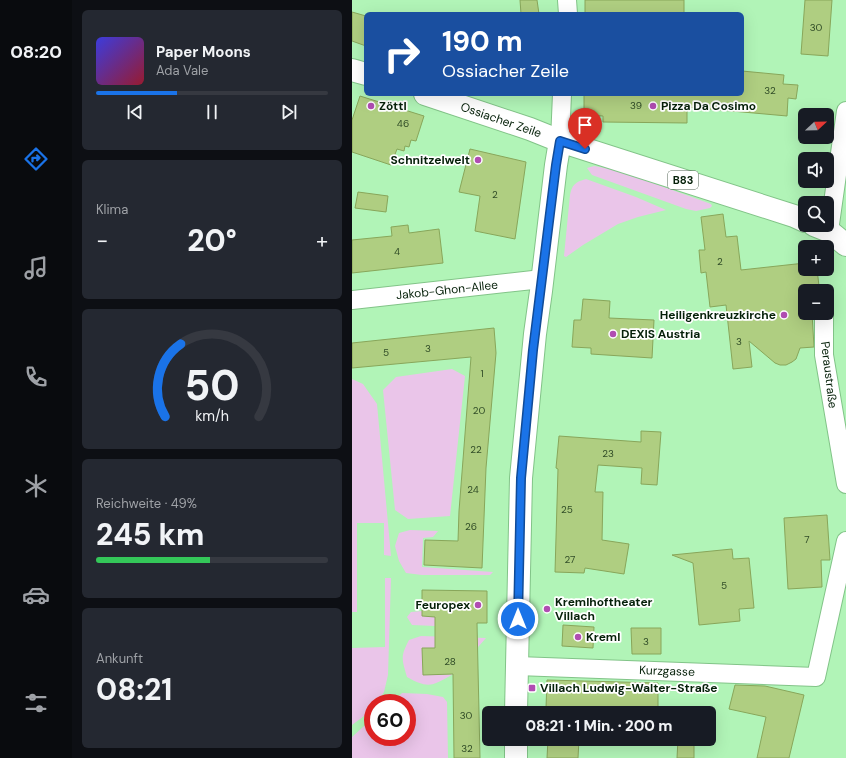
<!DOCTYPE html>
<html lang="de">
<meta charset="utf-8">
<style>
:root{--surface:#171b24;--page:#242831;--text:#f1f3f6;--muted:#9ea1a6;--line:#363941;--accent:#1a73e8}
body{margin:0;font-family:"DM Sans",sans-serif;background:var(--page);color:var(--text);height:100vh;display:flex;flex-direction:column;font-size:15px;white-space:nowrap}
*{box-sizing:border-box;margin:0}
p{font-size:13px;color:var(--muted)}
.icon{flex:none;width:22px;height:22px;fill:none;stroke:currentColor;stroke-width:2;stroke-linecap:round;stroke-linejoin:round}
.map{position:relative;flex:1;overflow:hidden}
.details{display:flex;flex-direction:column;gap:10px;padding:10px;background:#0d0f14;width:280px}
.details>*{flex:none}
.hud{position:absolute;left:12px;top:12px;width:380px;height:84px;border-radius:6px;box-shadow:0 4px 16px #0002;background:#1a4fa0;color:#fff;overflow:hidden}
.needle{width:26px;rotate:68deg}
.fabs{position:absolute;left:446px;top:108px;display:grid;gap:8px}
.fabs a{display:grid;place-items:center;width:36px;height:36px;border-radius:6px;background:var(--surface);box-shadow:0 4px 16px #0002;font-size:20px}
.speed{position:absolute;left:12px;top:694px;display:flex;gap:8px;font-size:20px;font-weight:700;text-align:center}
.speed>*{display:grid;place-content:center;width:52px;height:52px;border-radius:50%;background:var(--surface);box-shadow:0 4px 16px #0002;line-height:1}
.speed .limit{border:6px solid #d22;background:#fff;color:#111}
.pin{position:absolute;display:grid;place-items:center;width:34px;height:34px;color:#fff;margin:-41px -17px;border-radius:50% 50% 50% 0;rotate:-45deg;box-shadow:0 0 4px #0007}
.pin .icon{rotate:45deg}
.me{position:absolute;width:44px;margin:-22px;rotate:0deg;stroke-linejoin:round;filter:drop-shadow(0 0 3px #0008)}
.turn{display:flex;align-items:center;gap:14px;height:84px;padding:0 12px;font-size:18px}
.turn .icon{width:52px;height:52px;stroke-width:2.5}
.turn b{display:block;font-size:28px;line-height:34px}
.big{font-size:30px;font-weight:800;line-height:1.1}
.details .tile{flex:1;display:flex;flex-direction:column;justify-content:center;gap:6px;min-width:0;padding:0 14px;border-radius:6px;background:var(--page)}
.details .dial{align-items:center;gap:0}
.dial svg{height:104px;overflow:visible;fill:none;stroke:var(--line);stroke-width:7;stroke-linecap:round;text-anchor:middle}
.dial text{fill:var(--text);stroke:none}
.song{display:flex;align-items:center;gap:12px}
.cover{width:48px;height:48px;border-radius:6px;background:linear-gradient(135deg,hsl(240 70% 55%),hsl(350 70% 35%))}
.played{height:4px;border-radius:2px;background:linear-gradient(90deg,var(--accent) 35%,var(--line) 35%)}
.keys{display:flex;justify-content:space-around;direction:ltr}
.heat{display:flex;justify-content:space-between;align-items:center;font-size:22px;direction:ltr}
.charge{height:6px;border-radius:3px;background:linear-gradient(90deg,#34c759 49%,var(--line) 0)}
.trip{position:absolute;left:130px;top:706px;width:234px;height:40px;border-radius:6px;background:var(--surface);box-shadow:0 4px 16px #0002;font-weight:800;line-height:40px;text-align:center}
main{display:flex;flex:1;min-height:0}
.dock{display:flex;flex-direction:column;width:72px;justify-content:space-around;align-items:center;background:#090b0e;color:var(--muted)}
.dock .icon{width:28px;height:28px}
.dock .on{color:var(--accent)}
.dock b{font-size:18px;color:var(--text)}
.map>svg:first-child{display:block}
</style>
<main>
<nav class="dock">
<b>08:20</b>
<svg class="icon on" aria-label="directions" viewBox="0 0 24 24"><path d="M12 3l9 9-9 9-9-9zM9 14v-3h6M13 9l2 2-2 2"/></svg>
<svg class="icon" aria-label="music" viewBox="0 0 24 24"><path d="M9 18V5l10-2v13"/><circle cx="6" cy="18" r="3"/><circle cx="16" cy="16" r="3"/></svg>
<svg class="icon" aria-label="phone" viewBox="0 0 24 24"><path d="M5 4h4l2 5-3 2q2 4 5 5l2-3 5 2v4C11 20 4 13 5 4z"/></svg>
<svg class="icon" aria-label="climate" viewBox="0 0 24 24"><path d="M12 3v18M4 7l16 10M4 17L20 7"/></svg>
<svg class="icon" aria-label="car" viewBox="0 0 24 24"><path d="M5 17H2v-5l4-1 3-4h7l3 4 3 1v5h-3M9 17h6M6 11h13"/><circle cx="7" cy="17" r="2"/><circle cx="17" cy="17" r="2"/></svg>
<svg class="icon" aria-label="filters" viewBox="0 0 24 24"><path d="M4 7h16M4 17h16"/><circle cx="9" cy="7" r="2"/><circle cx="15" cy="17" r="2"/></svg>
</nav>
<section class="details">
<div class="tile">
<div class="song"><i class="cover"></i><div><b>Paper Moons</b><p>Ada Vale</p></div></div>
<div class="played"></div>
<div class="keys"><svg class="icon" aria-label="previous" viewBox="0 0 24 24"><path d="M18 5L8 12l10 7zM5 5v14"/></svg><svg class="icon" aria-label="pause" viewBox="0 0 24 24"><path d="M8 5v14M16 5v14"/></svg><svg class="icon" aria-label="next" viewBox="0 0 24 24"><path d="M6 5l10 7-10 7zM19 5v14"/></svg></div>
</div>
<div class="tile"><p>Klima</p>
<div class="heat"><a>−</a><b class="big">20°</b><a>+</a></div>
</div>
<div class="tile dial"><svg viewBox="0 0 100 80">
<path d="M14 69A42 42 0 1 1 86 69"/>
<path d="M14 69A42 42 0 0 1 26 13" stroke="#1a73e8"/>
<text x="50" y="56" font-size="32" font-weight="700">50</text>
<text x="50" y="72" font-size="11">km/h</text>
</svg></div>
<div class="tile"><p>Reichweite · 49%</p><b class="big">245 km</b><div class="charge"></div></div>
<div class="tile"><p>Ankunft</p><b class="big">08:21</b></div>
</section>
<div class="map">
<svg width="494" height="758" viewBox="0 0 494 758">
<rect width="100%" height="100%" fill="#b1f4b7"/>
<path fill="#eac5e9" d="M 242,166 L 265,170 L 359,204 L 360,206 L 358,208 L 344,211 L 334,209 L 240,175 L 235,168 Z
M 234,179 L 284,197 L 314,210 L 286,217 L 266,224 L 231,245 L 214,257 L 212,256 L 218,195 C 220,185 223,182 234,179 Z
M 100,369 L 113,376 L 98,516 L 56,519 L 43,510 L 31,390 L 44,377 Z
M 0,379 L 11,384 L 25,404 L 39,556 L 32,555 L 32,523 L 5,523 L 5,612 L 0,612 Z
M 58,530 L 86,531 L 81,537 L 71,538 L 70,567 L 141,572 L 138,575 L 70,575 L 54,573 L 47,561 L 43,546 L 47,533 Z
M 33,578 L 39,578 L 36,675 L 32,692 L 25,703 L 21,703 L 20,710 L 0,725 L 0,648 L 33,647 Z
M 70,611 L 70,616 L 83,617 L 83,626 L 60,625 L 55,617 L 59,612 Z
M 69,636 L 134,638 L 126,647 L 70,648 L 71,675 L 101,674 C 81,686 76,689 55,677 C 50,659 48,657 57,640 Z
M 50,693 L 75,694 L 91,697 L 95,702 L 96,758 L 0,758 L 0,737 L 21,718 L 21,737 L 55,737 L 55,703 L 39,703 Z"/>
<path fill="#afce81" stroke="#88a65a" d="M 168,0 L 185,0 L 187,14 L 169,14 Z
M 233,0 L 332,0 L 332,14 L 233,14 Z
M 453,0 L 480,0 L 476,56 L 449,54 Z
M 0,12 L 14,16 L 14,46 L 0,41 Z
M 390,71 L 432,75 L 431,84 L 446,85 L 444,99 L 436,98 L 435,116 L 335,107 L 335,123 L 251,122 L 251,116 L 232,115 L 232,94 L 390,94 Z
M 8,96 L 72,116 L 64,141 L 59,140 L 57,147 L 53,146 L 52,151 L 45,149 L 39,165 L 0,152 L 0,120 Z
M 118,149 L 174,162 L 163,239 L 123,231 L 128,196 L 107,192 Z
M 6,192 L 36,196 L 34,212 L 3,208 Z
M 371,214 L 374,237 L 385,236 L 389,270 L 453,263 L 453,269 L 465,269 L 467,286 L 466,291 L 453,291 L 453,313 L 460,313 L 462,347 L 448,348 L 444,359 L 440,362 L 434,365 L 428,365 L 423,363 L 397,341 L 400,367 L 381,369 L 374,305 L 358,307 L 354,272 L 349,273 L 347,250 L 353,250 L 349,217 Z
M 56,225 L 57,233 L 87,229 L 91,263 L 0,273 L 0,240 L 40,236 L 39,227 Z
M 231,299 L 258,301 L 257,318 L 302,320 L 300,358 L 239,354 L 239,348 L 220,347 L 222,320 L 229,320 Z
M 142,328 L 144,353 L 134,468 L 130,568 L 72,565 L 73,540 L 106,541 L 107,511 L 119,357 L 0,368 L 0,343 Z
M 289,431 L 309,432 L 305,485 L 289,484 L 290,468 L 246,465 L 243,492 L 251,492 L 250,540 L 277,544 L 272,574 L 233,568 L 232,573 L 203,572 L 206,469 L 204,468 L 207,436 L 289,442 Z
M 475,515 L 478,560 L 469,560 L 470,587 L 436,589 L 432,518 Z
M 380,549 L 381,559 L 397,558 L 402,608 L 387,609 L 388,621 L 347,625 L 341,563 L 320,555 Z
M 70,590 L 135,591 L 135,623 L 125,623 L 128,758 L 102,758 L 101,674 L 71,675 L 70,648 L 83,648 L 83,617 L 70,616 Z
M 211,625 L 242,627 L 241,648 L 210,646 Z
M 279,628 L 309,628 L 309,654 L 280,654 Z
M 195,680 L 306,683 L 306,711 L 194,708 Z
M 383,685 L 413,686 L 452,695 L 437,758 L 405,758 L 414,717 L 377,709 Z
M 196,739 L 227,739 L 226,758 L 195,758 Z
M 326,739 L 342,739 L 342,758 L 325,758 Z"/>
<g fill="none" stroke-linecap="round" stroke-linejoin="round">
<defs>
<path id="minor" d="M 215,0 L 216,14
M 208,141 L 210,94
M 477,231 L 494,111
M 0,300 L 190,279
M 472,313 L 472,355 L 494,484
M 165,666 L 464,677 L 494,541"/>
<path id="major" d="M 0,70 L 14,74
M 73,94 L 178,129 L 208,141 L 442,216 L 453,221
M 462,225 L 477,231 L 494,245
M 164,713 L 169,478 L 183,334 L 189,291 L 204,165 L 208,141
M 164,758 L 164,739"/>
</defs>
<use href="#minor" stroke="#82c488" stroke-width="20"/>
<use href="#major" stroke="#82c488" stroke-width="24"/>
<use href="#minor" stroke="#fff" stroke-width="18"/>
<use href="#major" stroke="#fff" stroke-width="22"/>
</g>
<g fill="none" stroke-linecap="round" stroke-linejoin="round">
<defs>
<path id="route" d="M 166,619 L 169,478 L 181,350 L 204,165 L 208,141 L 233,149"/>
</defs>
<use href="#route" stroke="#114b97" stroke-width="10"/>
<use href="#route" stroke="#1a73e8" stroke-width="7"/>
</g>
<g fill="#b04db2" stroke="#fff" stroke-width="1.5">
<circle cx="19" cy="106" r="4"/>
<circle cx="301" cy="106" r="4"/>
<circle cx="126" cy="160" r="4"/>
<circle cx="432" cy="315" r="4"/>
<circle cx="261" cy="334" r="4"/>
<circle cx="126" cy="605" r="4"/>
<circle cx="195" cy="609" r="4"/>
<circle cx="226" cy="637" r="4"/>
<rect x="176" y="684" width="8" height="8" rx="2"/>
</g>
<g text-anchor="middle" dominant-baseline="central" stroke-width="3.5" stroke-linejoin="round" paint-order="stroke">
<g font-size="10" fill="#304c27">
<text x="464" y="27">30</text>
<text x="418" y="90">32</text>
<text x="284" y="105">39</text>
<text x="51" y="123">46</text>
<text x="143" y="194">2</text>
<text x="45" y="251">4</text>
<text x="368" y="261">2</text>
<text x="387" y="341">3</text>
<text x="76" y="348">3</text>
<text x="34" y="352">5</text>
<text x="130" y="373">1</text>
<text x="127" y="410">20</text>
<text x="124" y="449">22</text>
<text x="256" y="453">23</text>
<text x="121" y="489">24</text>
<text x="215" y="509">25</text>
<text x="119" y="526">26</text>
<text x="455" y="539">7</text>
<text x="218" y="559">27</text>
<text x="372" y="585">5</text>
<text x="294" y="641">3</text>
<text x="98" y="661">28</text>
<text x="114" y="715">30</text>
<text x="115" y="748">32</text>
</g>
<rect fill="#fff" stroke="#506353" stroke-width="1" x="316" y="171" width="30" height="18" rx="3"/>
<g font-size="11" font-weight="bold" fill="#052009">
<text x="331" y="180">B83</text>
</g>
<g font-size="12" font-weight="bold" fill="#052009" stroke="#fff" text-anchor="start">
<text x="27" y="106">Zöttl</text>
<text x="309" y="106">Pizza Da Cosimo</text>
<text x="118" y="160" text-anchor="end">Schnitzelwelt</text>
<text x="424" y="315" text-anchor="end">Heiligenkreuzkirche</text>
<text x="269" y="334">DEXIS Austria</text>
<text x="203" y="602">Kremlhoftheater<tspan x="203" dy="14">Villach</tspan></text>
<text x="118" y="605" text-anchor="end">Feuropex</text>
<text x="234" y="637">Kreml</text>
<text x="188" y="688">Villach Ludwig-Walter-Straße</text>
</g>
<g font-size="12" fill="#052009" stroke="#fff">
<text transform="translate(149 120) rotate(19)">Ossiacher Zeile</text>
<text transform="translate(95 290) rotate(-6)">Jakob-Ghon-Allee</text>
<text transform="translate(477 375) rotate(83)">Peraustraße</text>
<text transform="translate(315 671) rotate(2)">Kurzgasse</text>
</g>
</g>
</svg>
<div class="fabs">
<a><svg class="needle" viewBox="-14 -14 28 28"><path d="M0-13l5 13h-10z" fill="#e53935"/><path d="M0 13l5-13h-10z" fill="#9ea1a6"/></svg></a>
<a><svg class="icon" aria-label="sound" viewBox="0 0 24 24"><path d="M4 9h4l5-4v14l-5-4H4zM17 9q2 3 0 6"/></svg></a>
<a><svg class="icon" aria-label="search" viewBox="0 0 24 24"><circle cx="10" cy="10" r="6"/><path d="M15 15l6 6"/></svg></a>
<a>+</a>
<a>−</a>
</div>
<div class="speed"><div class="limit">60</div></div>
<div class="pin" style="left:233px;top:149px;background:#d93025"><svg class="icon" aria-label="arrive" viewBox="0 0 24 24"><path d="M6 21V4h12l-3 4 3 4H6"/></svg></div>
<svg class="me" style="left:166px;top:619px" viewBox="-20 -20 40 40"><circle r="17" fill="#1a73e8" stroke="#fff" stroke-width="3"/><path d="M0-11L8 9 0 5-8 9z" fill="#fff"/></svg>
<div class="trip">08:21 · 1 Min. · 200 m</div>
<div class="hud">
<div class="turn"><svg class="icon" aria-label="right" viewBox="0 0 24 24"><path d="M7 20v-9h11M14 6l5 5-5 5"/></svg><div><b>190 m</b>Ossiacher Zeile</div></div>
</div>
</div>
</main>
